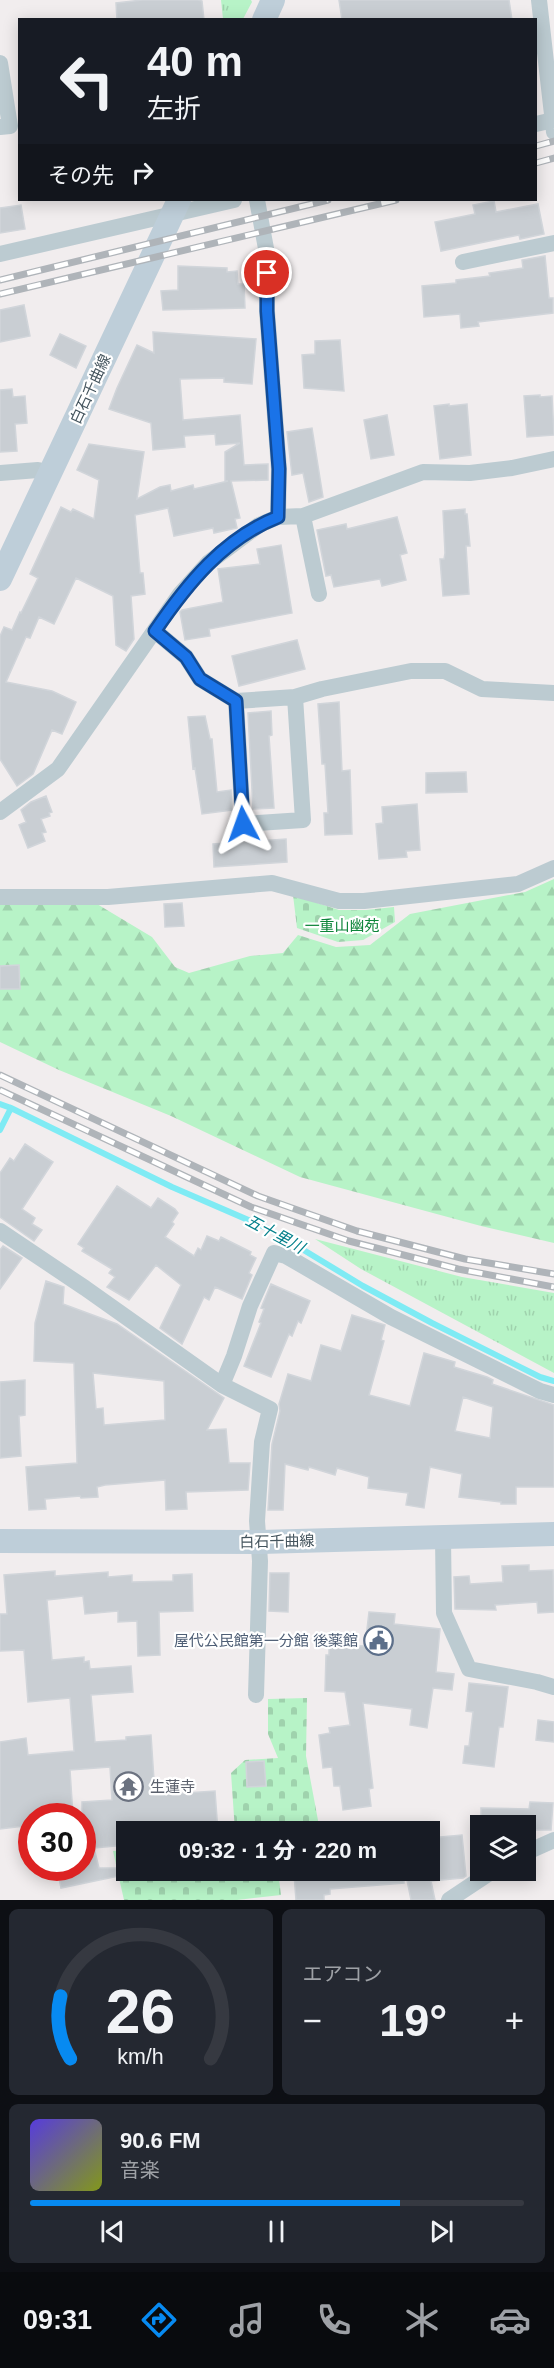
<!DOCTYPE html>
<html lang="ja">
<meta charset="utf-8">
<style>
:root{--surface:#171b24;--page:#242831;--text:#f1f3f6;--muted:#9ea1a6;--line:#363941;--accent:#078af1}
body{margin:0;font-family:Helvetica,"Noto Sans JP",sans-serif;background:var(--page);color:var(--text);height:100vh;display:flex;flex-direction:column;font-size:22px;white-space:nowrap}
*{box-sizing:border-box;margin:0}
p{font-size:20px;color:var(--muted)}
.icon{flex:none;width:33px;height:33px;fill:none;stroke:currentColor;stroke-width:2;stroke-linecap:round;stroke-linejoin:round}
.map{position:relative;height:1900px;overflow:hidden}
.drawer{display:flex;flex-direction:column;gap:9px;padding:9px;background:#0d0f14;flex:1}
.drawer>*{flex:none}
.banner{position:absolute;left:18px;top:18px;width:519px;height:183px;border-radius:0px;box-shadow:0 3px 15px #0003;background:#171b24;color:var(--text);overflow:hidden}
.buttons{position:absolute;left:470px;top:1815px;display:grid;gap:12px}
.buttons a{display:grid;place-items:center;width:66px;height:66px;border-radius:0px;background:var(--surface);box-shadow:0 3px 15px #0003;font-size:30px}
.speed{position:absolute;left:18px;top:1803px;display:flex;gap:12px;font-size:30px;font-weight:700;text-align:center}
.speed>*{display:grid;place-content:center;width:78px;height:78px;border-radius:50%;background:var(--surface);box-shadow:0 3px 15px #0003;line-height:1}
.speed .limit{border:9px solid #d22;background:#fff;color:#111}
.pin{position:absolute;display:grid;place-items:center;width:51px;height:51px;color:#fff;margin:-26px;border:3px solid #fff;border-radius:50%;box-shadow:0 2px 6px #0007}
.me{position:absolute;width:66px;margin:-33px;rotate:356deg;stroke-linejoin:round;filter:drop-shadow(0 0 4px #0008)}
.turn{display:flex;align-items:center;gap:21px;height:126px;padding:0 30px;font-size:27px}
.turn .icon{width:78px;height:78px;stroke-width:2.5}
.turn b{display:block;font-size:42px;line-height:51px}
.then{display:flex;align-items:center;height:57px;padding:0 30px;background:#0003;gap:12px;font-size:22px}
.big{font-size:45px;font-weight:800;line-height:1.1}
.drawer .card{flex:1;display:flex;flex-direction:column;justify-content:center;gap:9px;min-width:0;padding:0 21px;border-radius:9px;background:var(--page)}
.drawer .dial{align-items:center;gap:0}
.dial svg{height:156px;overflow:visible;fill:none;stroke:var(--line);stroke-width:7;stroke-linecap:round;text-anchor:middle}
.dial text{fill:var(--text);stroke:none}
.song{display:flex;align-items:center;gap:18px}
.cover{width:72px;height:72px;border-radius:9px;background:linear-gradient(135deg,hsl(250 70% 55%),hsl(70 70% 35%))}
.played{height:6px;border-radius:3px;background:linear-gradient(90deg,var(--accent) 75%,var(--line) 75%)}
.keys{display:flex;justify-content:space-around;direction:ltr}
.heat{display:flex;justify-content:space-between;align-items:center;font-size:33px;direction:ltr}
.drawer .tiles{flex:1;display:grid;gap:9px;grid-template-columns:1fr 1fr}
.card:last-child{grid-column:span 2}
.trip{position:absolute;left:116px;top:1821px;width:324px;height:60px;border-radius:0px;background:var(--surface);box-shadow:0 3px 15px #0003;font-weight:800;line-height:60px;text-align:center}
.menu{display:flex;height:96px;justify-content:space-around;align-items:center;background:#090b0e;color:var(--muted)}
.menu .icon{width:42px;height:42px}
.menu .selected{color:var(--accent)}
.menu b{font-size:27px;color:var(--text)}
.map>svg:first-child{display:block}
</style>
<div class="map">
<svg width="554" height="1900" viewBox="0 0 554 1900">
<defs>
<pattern id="grass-tufts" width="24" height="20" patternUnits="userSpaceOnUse" patternTransform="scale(1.5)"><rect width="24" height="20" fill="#b7f3c7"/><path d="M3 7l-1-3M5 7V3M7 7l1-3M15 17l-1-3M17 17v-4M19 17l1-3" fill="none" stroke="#9fd2ad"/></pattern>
<pattern id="forest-firs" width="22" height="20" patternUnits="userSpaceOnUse" patternTransform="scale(1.5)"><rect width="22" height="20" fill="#b7f3c7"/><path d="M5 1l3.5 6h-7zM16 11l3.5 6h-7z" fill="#9fd2ad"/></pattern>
<pattern id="cemetery-stones" width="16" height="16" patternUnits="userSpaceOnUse" patternTransform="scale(1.5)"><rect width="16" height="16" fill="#b7f3c7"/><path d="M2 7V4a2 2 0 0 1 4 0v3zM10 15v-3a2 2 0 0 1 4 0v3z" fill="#9fd2ad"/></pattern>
</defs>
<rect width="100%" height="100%" fill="#f1edee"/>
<path fill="url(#grass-tufts)" d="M 221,0 L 251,0 L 252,2 L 243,19 L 223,19 Z
M 315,1239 L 462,1277 L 554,1293 L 554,1373 L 361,1269 Z"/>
<path fill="url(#forest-firs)" d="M 554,879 L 554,1243 L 481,1226 L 300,1177 L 171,1116 L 59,1070 L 0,1042 L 0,905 L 97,904 L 152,937 L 175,967 L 189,973 L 250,956 L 283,953 L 298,935 L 336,947 L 370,945 L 410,914 L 525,892 Z"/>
<path fill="url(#cemetery-stones)" d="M 293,895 L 339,910 L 366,910 L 394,907 L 395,922 L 363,940 L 338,942 L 297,928 Z
M 307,1698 L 306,1756 L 320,1831 L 235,1831 L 231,1773 L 245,1760 L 278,1758 L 268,1734 L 268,1699 Z
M 126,1850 L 126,1870 L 278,1871 L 281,1895 L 237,1900 L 124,1900 L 113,1851 Z"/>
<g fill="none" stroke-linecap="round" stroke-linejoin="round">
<path stroke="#7febf4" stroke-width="6" d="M 0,1104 L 11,1108
M 0,1130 L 11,1108 L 172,1187 L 269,1229 L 363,1286 L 432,1323 L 540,1377 L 554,1381"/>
</g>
<path fill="#c9ced3" stroke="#d1d5da" stroke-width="1.5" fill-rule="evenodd" d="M 142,0 L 198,0 L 202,1 L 204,20 L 117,20 L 116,3 Z
M 339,0 L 509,0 L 512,20 L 342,20 Z
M 494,201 L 496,212 L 538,204 L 544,234 L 520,239 L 519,235 L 441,251 L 435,222 L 475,214 L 473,205 Z
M 21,205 L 25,229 L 0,233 L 0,208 Z
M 545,256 L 549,298 L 553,298 L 553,313 L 478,322 L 479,326 L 461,328 L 460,314 L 424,317 L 422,286 L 456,283 L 456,280 L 490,276 L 489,273 L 523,268 L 522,260 Z
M 178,266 L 227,268 L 227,272 L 237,271 L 238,284 L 244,284 L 245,308 L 163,310 L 161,291 L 178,290 Z
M 24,305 L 30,336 L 0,342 L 0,310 Z
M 153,332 L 256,339 L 252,384 L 224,382 L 224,378 L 180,379 L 183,420 L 240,415 L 244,465 L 268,464 L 268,480 L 231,481 L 240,518 L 235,519 L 237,528 L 214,533 L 213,528 L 174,536 L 168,508 L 135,515 L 140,573 L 143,573 L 145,594 L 131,596 L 134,639 L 126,651 L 116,645 L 113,596 L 76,578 L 54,624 L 39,617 L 30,638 L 26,637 L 6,682 L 52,691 L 76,702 L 62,734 L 52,730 L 33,774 L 17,786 L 0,759 L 0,636 L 4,627 L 12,630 L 20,612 L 21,613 L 38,578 L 30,574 L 61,507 L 71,512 L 73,509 L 94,519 L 99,480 L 77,470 L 89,444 L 144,452 L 137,499 L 160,487 L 170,485 L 171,491 L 193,485 L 194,489 L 228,481 L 225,481 L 225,452 L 240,443 L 216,445 L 215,434 L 184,436 L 185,447 L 153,450 L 151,423 L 109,409 L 117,388 L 137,345 L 154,353 Z
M 60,334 L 86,346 L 76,368 L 50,355 Z
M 340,340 L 344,391 L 304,388 L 302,355 L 315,354 L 315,341 Z
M 12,389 L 13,397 L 25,396 L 27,423 L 15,424 L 17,451 L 0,452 L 0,390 Z
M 540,395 L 540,397 L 552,396 L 554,435 L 527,437 L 524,396 Z
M 449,404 L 449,406 L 467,404 L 471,455 L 440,459 L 434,406 Z
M 387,415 L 394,455 L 371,459 L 364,420 Z
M 312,428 L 323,497 L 309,502 L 303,473 L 292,475 L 287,432 Z
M 465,509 L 465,514 L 467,514 L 470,546 L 466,546 L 469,594 L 443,596 L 440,559 L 444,559 L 445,553 L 443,511 Z
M 397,517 L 407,553 L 400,555 L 406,580 L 382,586 L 380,579 L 334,587 L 331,575 L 326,576 L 317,530 L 346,524 L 347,529 Z
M 281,545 L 292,613 L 209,629 L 210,636 L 185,640 L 180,612 L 182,610 L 223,602 L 218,569 L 260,564 L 257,549 Z
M 297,640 L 305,669 L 239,686 L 232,656 Z
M 339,702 L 342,771 L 350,770 L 352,834 L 325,835 L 324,813 L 328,813 L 325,764 L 322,764 L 318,704 Z
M 271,711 L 272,735 L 269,736 L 274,808 L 253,809 L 248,713 Z
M 205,716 L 210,739 L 212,739 L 217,792 L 231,790 L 232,810 L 202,814 L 195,768 L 193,769 L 188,717 Z
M 466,772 L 467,792 L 426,793 L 426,773 Z
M 46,796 L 52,812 L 49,813 L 50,816 L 41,819 L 46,832 L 42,833 L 45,841 L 28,848 L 19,825 L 26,822 L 21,810 L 31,802 Z
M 417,804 L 420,850 L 406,851 L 407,857 L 379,859 L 376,824 L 383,823 L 382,807 Z
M 286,839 L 287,862 L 214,867 L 213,844 Z
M 182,903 L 184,926 L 165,927 L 164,904 Z
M 19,965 L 20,989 L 0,989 L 0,966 Z
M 25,1144 L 53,1162 L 22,1209 L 35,1218 L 32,1224 L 42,1230 L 34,1241 L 0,1217 L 0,1173 L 10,1158 L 14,1161 Z
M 117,1186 L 151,1208 L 158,1198 L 175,1209 L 178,1213 L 172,1222 L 174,1224 L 165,1237 L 194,1256 L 198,1248 L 201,1250 L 207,1236 L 219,1241 L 221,1237 L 251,1252 L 250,1255 L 256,1258 L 249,1273 L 252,1275 L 242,1299 L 215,1287 L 209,1300 L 204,1297 L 182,1344 L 160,1328 L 181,1285 L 156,1265 L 129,1300 L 107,1287 L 115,1277 L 109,1273 L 112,1269 L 82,1251 L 84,1248 L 78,1244 Z
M 3,1246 L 22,1258 L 0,1289 L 0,1250 Z
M 46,1281 L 64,1287 L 63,1304 L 117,1324 L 224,1398 L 207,1430 L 226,1429 L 229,1463 L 250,1463 L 248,1490 L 186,1492 L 187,1509 L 166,1510 L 165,1480 L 105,1485 L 97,1487 L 98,1497 L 81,1498 L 80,1496 L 45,1499 L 46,1509 L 29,1510 L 26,1467 L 77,1463 L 74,1363 L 34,1361 L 35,1323 ZM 93,1373 L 164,1381 L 165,1420 L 104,1425 L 103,1408 L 96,1409 Z
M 271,1284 L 310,1301 L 301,1323 L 298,1321 L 292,1336 L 289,1334 L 271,1377 L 244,1366 L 261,1323 L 259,1322 L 264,1309 L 261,1308 Z
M 352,1315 L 385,1325 L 381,1340 L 384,1341 L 369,1395 L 410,1406 L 424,1353 L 455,1362 L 454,1367 L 487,1377 L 493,1380 L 492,1384 L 554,1405 L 554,1487 L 516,1487 L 516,1504 L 501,1504 L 501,1502 L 459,1497 L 462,1474 L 430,1467 L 424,1508 L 406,1505 L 408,1493 L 368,1488 L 369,1477 L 337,1468 L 335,1475 L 309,1467 L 308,1470 L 285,1464 L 283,1510 L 268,1510 L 272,1444 L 280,1411 L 279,1404 L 288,1374 L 311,1381 L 321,1345 L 341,1351 ZM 463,1397 L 493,1407 L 490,1438 L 455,1431 Z
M 25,1380 L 25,1415 L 19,1416 L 21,1456 L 0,1458 L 0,1382 Z
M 529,1565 L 529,1571 L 553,1570 L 554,1612 L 538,1613 L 537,1602 L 495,1605 L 496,1610 L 455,1609 L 454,1577 L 469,1576 L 470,1584 L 503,1582 L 502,1566 Z
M 55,1571 L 55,1576 L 108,1572 L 108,1577 L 132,1575 L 132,1582 L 173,1581 L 173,1575 L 192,1574 L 193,1611 L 159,1612 L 160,1655 L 138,1656 L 137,1621 L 118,1622 L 118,1611 L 85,1614 L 83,1596 L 47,1600 L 52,1660 L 84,1657 L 84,1662 L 89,1661 L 90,1669 L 131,1666 L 133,1692 L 91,1695 L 95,1742 L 126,1740 L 126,1737 L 151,1735 L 155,1795 L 215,1791 L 218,1832 L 126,1832 L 126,1845 L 94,1848 L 99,1868 L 123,1868 L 124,1875 L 61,1888 L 58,1873 L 68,1870 L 67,1868 L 82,1868 L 82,1834 L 85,1834 L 85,1828 L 82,1828 L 82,1802 L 112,1800 L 110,1767 L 70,1770 L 73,1816 L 32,1816 L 32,1825 L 0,1829 L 0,1742 L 26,1738 L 28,1755 L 74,1751 L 70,1698 L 28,1702 L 24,1650 L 0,1651 L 0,1614 L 7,1614 L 4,1575 Z
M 270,1573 L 289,1573 L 288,1612 L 269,1611 Z
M 369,1612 L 395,1614 L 394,1624 L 440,1629 L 436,1672 L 454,1674 L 452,1690 L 433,1688 L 427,1728 L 410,1725 L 412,1709 L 363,1703 L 373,1788 L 369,1789 L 371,1806 L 343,1810 L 340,1786 L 334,1786 L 332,1767 L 323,1768 L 319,1735 L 330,1733 L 329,1728 L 350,1725 L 345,1692 L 325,1691 L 326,1655 L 329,1655 L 329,1645 L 365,1646 Z
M 469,1683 L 508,1687 L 503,1727 L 499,1727 L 494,1767 L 463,1763 L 465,1746 L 469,1746 L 473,1712 L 466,1711 Z
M 538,1720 L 554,1722 L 554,1742 L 536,1740 Z
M 264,1761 L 266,1786 L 247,1787 L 246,1762 Z
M 530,1802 L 553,1803 L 551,1830 L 530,1830 L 530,1826 L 481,1826 L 481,1808 L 529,1809 Z
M 462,1835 L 466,1876 L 463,1878 L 431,1881 L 435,1900 L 411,1900 L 405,1870 L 429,1870 L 429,1838 Z
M 333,1870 L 404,1870 L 404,1883 L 330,1889 L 330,1894 L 324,1895 L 324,1900 L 296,1900 L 294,1874 Z"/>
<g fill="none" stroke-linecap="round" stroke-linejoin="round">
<path stroke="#bccbd1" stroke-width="16" d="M 539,0 L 554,132
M 0,63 L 10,126 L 0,127
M 536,124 L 553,120
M 257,200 L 267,254 L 267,311 L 279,469 L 278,517
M 0,254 L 234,200
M 463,262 L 554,243
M 0,473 L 38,470 L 50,475
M 303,516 L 319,594
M 155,631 L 186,657 L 200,679 L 236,701 L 295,697 L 322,689 L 411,671 L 445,671 L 482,689 L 554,693
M 236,701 L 243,824 L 303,820 L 295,697
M 0,812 L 58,769 L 180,594 L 208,563 L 259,525 L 278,517 L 303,516 L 423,472 L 470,473 L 512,468 L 554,459
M 0,897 L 108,897 L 272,883 L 339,901 L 364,901 L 518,884 L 554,868
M 0,1231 L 85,1288 L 222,1385 L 270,1409 L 262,1442 L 257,1521 L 260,1561 L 256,1695
M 222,1385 L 234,1356 L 250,1306 L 274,1253 L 286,1256 L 391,1317 L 540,1391 L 554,1395
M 443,1538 L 444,1613 L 469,1669 L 537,1682 L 554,1687
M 525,1853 L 554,1840
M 449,1900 L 494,1870"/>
<path stroke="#beced9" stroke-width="24" d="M 264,20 L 273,0
M 0,579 L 179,200
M 0,1541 L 260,1542 L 554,1534"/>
<defs>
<path id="rail" d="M 536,146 L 554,141
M 536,163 L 554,158
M 0,280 L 328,200
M 0,294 L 396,200
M 0,1075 L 258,1196 L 357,1231 L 465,1259 L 554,1274
M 0,1090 L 251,1207 L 349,1241 L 458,1269 L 554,1287"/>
</defs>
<use href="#rail" stroke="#afb4b9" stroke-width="7"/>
<use href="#rail" stroke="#fff" stroke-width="4.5" stroke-dasharray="14" stroke-linecap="butt"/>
</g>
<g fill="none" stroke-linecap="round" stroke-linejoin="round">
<defs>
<path id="route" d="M 243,824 L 236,701 L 200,679 L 186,657 L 155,631 C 187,584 224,538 278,517 L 279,469 L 267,311 L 267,273"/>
</defs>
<use href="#route" stroke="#114b97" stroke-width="15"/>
<use href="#route" stroke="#1a73e8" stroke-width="10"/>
</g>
<defs>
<symbol id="civic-ring" viewBox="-11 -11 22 22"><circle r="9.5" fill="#fff" stroke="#5c6f8a" stroke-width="1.5"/><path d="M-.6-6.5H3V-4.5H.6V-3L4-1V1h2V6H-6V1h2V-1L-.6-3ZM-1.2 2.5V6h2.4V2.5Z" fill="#5c6f8a"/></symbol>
<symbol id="temple-ring" viewBox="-11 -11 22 22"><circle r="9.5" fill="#fff" stroke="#6b7280" stroke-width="1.5"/><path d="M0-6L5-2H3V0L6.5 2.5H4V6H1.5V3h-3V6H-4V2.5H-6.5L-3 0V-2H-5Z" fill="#6b7280"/></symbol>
</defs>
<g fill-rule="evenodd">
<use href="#civic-ring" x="362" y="1624" width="33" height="33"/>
<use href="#temple-ring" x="112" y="1770" width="33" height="33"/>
</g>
<g text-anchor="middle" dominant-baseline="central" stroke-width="4.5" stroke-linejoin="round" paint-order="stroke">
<g font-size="15" fill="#44545d" stroke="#fff">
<text transform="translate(90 389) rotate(-65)">白石千曲線</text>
<text transform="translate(277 1541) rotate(-1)">白石千曲線</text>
</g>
<g font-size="15" fill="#0e853a" stroke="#fff">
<text x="342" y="925">一重山幽苑</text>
</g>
<g font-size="15" fill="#4e5e75" stroke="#fff" text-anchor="end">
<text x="358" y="1640">屋代公民館第一分館 後薬館</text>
</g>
<g font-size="15" fill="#5b616d" stroke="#fff" text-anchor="start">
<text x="150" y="1786">生蓮寺</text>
</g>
<g font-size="16" font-style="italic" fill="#04808b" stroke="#fff">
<text transform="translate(275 1234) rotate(28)">五十里川</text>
</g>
</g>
</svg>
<div class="buttons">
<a><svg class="icon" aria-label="layers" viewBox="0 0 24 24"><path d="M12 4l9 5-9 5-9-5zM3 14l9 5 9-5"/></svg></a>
</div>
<div class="speed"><div class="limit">30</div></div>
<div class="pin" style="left:267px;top:273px;background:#d93025"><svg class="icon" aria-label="arrive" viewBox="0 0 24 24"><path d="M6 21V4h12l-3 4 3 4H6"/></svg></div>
<svg class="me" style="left:243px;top:824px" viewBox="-20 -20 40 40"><path d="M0-17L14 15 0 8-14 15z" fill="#1a73e8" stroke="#fff" stroke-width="4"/></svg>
<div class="trip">09:32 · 1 分 · 220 m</div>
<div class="banner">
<div class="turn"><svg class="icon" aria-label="left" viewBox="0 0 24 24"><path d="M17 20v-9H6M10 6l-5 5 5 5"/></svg><div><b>40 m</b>左折</div></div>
<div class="then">その先<svg class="icon" aria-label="right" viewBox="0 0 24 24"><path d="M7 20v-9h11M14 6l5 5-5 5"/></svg></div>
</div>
</div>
<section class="drawer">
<div class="tiles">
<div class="card dial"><svg viewBox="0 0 100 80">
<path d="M14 69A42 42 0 1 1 86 69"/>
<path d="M14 69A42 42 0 0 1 9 37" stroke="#078af1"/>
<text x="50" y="56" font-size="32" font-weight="700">26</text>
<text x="50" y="72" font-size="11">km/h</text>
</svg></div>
<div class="card"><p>エアコン</p>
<div class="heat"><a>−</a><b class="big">19°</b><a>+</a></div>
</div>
<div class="card">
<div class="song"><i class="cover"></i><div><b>90.6 FM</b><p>音楽</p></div></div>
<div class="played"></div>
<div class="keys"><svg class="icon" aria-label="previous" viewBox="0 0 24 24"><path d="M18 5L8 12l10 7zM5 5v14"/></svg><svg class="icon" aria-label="pause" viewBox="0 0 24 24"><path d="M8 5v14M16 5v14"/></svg><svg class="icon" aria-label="next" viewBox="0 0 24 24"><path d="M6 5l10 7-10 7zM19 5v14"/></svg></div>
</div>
</div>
</section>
<nav class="menu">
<b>09:31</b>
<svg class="icon selected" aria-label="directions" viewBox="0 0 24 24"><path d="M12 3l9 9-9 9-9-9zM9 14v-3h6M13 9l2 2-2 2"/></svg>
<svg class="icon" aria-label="music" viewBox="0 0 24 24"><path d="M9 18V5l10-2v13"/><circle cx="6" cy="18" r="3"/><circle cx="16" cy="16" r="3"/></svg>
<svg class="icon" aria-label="phone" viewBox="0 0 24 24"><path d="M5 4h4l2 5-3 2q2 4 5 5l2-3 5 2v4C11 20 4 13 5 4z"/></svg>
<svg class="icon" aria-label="climate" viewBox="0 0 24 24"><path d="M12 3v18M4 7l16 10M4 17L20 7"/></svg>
<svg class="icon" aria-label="car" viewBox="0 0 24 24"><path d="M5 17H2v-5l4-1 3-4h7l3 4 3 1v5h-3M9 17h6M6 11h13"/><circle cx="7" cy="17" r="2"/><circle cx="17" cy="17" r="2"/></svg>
</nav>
